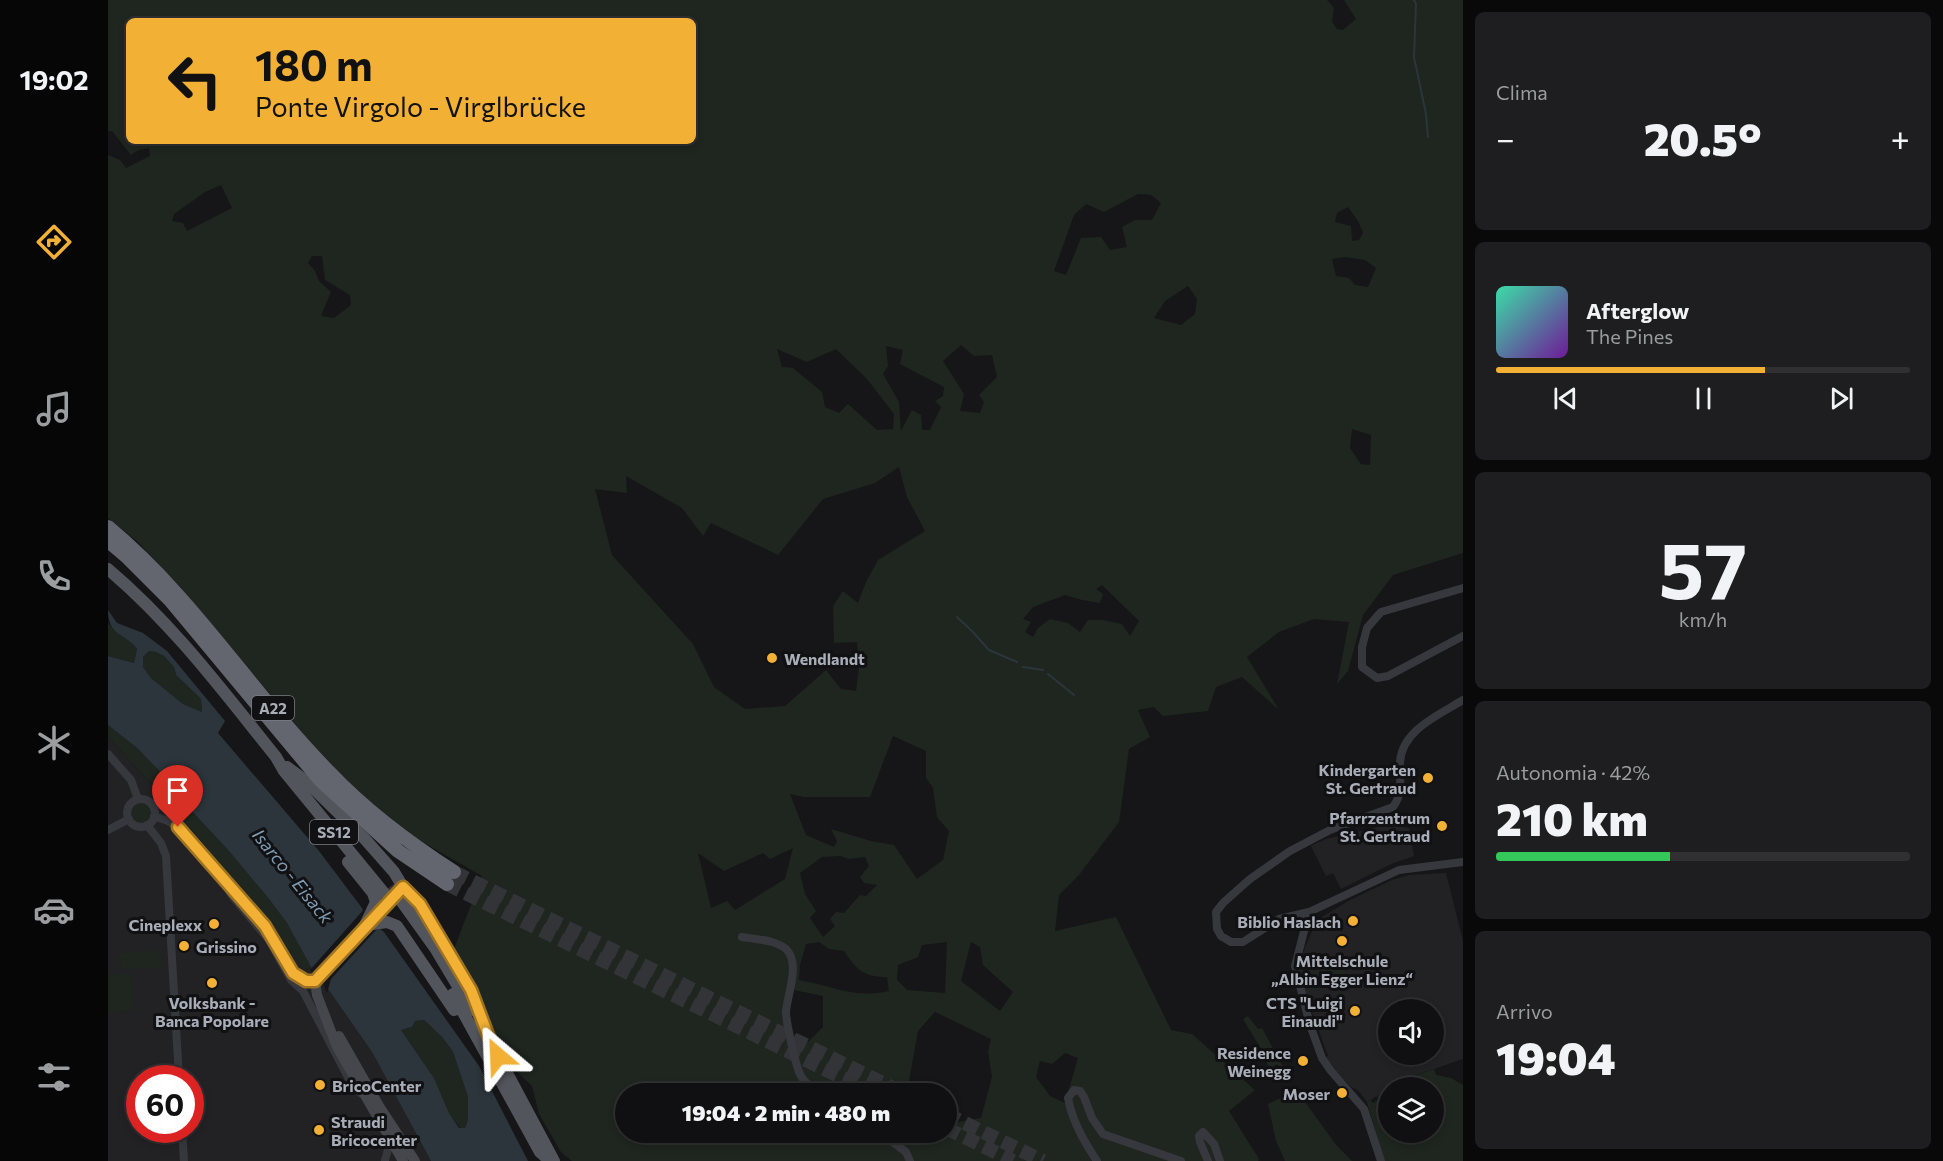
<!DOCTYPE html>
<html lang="it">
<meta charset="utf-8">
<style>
:root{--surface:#101012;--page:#1e1e20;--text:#f1f3f6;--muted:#9c9d9f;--line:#303032;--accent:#f2b134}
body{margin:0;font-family:Commissioner,sans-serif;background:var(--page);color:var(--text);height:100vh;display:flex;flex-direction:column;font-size:22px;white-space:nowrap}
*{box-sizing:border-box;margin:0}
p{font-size:20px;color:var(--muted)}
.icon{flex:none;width:33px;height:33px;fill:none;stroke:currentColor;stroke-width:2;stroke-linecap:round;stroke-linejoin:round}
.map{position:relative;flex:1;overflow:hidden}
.details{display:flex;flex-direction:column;gap:12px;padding:12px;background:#09090a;width:480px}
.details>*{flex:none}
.top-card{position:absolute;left:18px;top:18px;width:570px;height:126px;border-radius:9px;box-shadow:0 3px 9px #0003,0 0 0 2px var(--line);background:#f2b134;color:#111;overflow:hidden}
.buttons{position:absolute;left:1270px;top:999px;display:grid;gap:12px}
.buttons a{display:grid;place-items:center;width:66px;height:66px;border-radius:50%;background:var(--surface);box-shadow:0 3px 9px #0003,0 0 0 2px var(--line);font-size:30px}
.speed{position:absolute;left:18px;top:1065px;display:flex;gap:12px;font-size:30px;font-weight:700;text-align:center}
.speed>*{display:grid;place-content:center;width:78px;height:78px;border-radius:50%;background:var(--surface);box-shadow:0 3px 9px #0003,0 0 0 2px var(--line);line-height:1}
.speed .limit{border:9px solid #d22;background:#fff;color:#111}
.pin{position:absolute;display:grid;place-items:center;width:51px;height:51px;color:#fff;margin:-62px -26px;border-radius:50% 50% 50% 0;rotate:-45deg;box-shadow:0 0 6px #0007}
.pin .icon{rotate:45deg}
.me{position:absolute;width:66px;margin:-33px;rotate:334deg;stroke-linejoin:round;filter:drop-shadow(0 0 4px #0008)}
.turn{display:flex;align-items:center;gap:21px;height:126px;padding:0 30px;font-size:27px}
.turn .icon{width:78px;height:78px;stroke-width:2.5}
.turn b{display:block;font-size:42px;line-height:51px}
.big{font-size:45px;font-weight:800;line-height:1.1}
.details .widget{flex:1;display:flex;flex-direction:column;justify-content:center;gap:9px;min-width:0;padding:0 21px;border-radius:9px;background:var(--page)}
.details .dial{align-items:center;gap:0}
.dial b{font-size:78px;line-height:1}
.song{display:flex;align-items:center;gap:18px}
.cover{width:72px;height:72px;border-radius:9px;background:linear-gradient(135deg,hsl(160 70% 55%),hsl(280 70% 35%))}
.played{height:6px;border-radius:3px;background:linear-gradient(90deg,var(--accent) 65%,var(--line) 65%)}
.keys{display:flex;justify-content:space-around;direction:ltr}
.heat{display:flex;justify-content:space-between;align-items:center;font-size:33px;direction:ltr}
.charge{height:9px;border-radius:4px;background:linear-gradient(90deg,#34c759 42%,var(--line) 0)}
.trip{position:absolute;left:507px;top:1083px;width:342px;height:60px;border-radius:30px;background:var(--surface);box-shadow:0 3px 9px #0003,0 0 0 2px var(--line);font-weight:800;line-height:60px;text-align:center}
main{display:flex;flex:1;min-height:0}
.tabs{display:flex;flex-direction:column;width:108px;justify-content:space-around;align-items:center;background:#060607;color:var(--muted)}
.tabs .icon{width:42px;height:42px}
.tabs .current{color:var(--accent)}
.tabs b{font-size:27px;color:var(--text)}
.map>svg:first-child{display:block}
</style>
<main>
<nav class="tabs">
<b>19:02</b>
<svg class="icon current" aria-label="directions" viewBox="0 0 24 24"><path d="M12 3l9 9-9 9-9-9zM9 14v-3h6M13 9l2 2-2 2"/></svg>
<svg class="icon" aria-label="music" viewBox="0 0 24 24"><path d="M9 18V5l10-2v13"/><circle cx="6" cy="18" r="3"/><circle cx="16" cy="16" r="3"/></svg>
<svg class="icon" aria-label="phone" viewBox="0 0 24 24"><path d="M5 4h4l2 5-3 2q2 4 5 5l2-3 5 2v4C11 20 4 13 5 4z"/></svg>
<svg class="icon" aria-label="climate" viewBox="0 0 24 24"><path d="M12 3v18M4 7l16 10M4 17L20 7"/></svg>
<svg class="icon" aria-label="car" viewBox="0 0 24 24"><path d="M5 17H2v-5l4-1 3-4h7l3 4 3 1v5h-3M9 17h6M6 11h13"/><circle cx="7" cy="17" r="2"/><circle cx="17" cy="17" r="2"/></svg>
<svg class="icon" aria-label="filters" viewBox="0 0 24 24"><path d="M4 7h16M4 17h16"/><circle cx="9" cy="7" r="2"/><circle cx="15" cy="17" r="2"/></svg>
</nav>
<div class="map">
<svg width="1355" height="1161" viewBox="0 0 1355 1161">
<rect width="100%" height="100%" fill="#161618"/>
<path fill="#222225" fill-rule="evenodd" d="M 0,737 L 67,810 L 158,919 L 198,970 L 203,967 L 219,983 L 220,989 L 264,1052 L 323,1161 L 0,1161 ZM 32,1078 L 82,1078 L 82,1130 L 32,1130 Z
M 1283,824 L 1301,828 L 1306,856 L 1283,864 L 1233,889 L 1225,873 L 1218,876 L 1203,846 L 1218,839 Z
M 1338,873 L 1355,941 L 1355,1059 L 1302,1077 L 1259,1102 L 1250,1090 L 1243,1087 L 1228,1071 L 1218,1057 L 1220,1056 L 1190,973 L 1197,947 L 1209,920 L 1242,900 L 1284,880 L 1301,875 ZM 1281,1010 L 1326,1010 L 1326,1054 L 1281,1054 Z"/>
<path fill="#1e261f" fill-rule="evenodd" d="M 0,0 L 1219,0 L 1226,8 L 1224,22 L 1229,29 L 1235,30 L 1248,19 L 1236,0 L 1355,0 L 1355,553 L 1285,575 L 1255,615 L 1240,671 L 1229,684 L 1241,622 L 1206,619 L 1171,632 L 1139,657 L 1171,710 L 1134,677 L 1108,687 L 1100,711 L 1055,716 L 1046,707 L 1030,710 L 1042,737 L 1021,749 L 1011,822 L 971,875 L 951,895 L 947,931 L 1008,917 L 1063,1030 L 1084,1034 L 1147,1090 L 1121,1111 L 1151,1159 L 1150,1161 L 464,1161 L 453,1152 L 431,1114 L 424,1086 L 398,1061 L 346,949 L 374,876 L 290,828 L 229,774 L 74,589 L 30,542 L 0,518 L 0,155 L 12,160 L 18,168 L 42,156 L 41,148 L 31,150 L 23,155 L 4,131 L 0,131 ZM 21,21 L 585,21 L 585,141 L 21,141 ZM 113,185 L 124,208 L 79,231 L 75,223 L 64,221 L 66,214 L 97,192 ZM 1030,194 L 1043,195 L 1053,203 L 1044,220 L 1027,220 L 1014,227 L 1019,247 L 1002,250 L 993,237 L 973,238 L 958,275 L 946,271 L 966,215 L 978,204 L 996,212 ZM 1240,207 L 1250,221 L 1255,233 L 1251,240 L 1244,241 L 1243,226 L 1227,222 L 1229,213 ZM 204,256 L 214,256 L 217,280 L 242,295 L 243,305 L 226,318 L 213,316 L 223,292 L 211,281 L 207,271 L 200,263 ZM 1237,257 L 1257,260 L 1268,268 L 1260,287 L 1247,285 L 1241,278 L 1228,276 L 1224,259 ZM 1080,286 L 1089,299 L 1087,314 L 1073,325 L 1046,318 L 1057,301 ZM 853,345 L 866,356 L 884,355 L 889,377 L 871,395 L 876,402 L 872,413 L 852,411 L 856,394 L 835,361 ZM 778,346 L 795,350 L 792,364 L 836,387 L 835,396 L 827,401 L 833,407 L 822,430 L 814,430 L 813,415 L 804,410 L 793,431 L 791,402 L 775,374 L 780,366 ZM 669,349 L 699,362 L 728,349 L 759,379 L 786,414 L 785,429 L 769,430 L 740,404 L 731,413 L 717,407 L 714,392 L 685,368 L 674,367 ZM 1244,429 L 1263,435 L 1262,465 L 1253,464 L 1242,448 ZM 791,467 L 799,497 L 817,531 L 770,560 L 758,582 L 750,603 L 735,591 L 725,606 L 726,643 L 749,642 L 751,668 L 748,691 L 733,689 L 718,670 L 677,706 L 637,709 L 606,687 L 585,644 L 504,555 L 487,489 L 519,493 L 518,476 L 574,508 L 595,536 L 603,523 L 670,555 L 715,499 L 767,483 ZM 994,585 L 1031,621 L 1022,636 L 1014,624 L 995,620 L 980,620 L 972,632 L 960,623 L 942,619 L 930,628 L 925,637 L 917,632 L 923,622 L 915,619 L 925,607 L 957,595 L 974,600 L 992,603 L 995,594 L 988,589 ZM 785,736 L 818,751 L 818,778 L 825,788 L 829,817 L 841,831 L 835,860 L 809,879 L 786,845 L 763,841 L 723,829 L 729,841 L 726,847 L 698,835 L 682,794 L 696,797 L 762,797 ZM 685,848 L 677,879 L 627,910 L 619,901 L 603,908 L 590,853 L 616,871 L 655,853 L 662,859 ZM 732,856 L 741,859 L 757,857 L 761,866 L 752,877 L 756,883 L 769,885 L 758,896 L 752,895 L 736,913 L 728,912 L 722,919 L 727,926 L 715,937 L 702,918 L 708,911 L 697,894 L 692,873 L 714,857 ZM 711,942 L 721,949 L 736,951 C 749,970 755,977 779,977 L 781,991 C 745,999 726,986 691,980 L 692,965 L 698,944 ZM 839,942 L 837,993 L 799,990 L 789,980 L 790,965 L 810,957 L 814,945 ZM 863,942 L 872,947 L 875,965 L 905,992 L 892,1011 L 853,981 ZM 686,990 L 715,996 L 715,1027 L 700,1042 L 687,1039 L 681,1012 ZM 827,1012 L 883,1039 L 880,1051 L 884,1077 L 873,1118 L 850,1122 L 839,1113 L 838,1132 L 518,1132 L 518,1094 L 808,1093 L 801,1081 L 810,1031 ZM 957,1053 L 970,1058 L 957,1103 L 942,1096 L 928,1077 L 932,1061 L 944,1064 Z
M 0,623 C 9,634 20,638 29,649 L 26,663 L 0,656 Z
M 41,651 L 48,652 L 56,656 L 66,667 L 68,675 L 93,699 L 94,712 L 75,704 L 43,678 L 35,667 L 35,657 Z
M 0,725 L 29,748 L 64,784 L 81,798 L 79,806 L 121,851 L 161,899 L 179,923 L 203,967 L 197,970 L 158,919 L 67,810 L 0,737 Z
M21 813a11 11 0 1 1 22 0a11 11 0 1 1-22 0Z
M 53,951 L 54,968 L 13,969 L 12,953 Z
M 1234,963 L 1240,979 L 1201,992 L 1195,976 Z
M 23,973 L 26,1010 L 0,1013 L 0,975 Z
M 1140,1016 L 1150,1029 L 1154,1028 L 1180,1076 L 1169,1064 L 1161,1069 L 1155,1052 L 1135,1019 Z
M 316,1020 L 335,1038 L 345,1052 L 360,1097 L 360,1120 L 357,1128 L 352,1128 L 341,1113 L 326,1078 L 293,1030 L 304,1027 L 307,1021 Z
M 1326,1069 L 1328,1075 L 1343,1078 L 1355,1085 L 1355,1161 L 1276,1161 L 1259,1102 L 1263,1100 L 1265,1103 L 1271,1099 L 1269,1097 L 1281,1089 L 1281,1132 L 1326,1132 L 1326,1088 L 1284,1087 L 1302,1077 Z
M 1189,1091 L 1229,1146 L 1244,1161 L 1177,1161 L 1168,1141 L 1160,1104 Z"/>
<path fill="#2c353c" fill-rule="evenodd" d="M 0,610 L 9,623 L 35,633 L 59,651 L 117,721 L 110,733 L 211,851 L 254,908 L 257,917 L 276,932 L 371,1066 L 420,1161 L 323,1161 L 264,1052 L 220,989 L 219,983 L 203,967 L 179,923 L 161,899 L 121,851 L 79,806 L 80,798 L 64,784 L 29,748 L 0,725 L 0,656 L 26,663 L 29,649 C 16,632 0,636 0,610 ZM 41,651 L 48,652 L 56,656 L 66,667 L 68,675 L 93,699 L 94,712 L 75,704 L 43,678 L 35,667 L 35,657 ZM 316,1020 L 335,1038 L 345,1052 L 360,1097 L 360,1120 L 357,1128 L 351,1128 L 341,1113 L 326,1078 L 293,1030 L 304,1027 L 307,1021 Z"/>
<path fill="#161618" d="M 257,908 L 260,916 L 274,928 L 268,930 L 223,979 L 219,993 L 216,985 L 202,970 Z"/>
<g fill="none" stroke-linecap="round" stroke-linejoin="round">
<path stroke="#2c353c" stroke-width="2" d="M 1306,0 L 1308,4 L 1306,57 L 1318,114 L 1320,137
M 849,617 L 864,631 L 881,650 L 909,662
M 915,667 L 935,670
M 940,674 L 966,695"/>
<path stroke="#333438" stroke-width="12" stroke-dasharray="12 6" stroke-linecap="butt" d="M 282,887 L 294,902"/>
<path stroke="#333438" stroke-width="14" stroke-dasharray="14 7" stroke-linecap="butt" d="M 346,872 L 797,1094
M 339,884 L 767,1094
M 838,1114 L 935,1161
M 838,1128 L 905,1161"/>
<path stroke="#37383d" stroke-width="8" d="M 1355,588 L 1273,612 L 1259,628 L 1254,647 L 1254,667 L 1269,678 L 1280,676 L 1355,636
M 1355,700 C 1331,715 1294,730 1292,762 C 1291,779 1296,792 1285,807 L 1222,830 L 1182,851 L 1142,879 L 1115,903 L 1108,912 L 1109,929 L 1113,936 L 1123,942 L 1135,942 L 1171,919 L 1201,912 L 1291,870 L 1355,862
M 0,754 L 23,780 L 30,799
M19 813a14 14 0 1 1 28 0a14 14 0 1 1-28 0Z
M 46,816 L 60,821 L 70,827 L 157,926 L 185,973 L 198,981 L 207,981
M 39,825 L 53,843 L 58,856 L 71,1078
M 0,830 L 21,819
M 113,876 L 124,896 L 161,940 L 183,980 L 195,991 L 244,1085 L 252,1093
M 1201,912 L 1187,966 L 1202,1025 L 1214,1058 L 1223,1071 L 1256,1109 L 1273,1161
M 634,937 C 646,939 668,940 678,949 C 693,963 679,995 678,1012 C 678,1022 688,1068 693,1076 C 697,1084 707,1089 714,1094
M 74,1130 L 76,1161
M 771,1132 L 798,1152 L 802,1161
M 277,1139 L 281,1146 L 277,1160
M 989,1161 C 976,1142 964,1121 960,1098 L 966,1090 L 972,1091 L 976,1097 L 984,1118 L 995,1134 L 1073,1161
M 1100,1161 L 1092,1142 L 1091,1136 L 1095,1132 L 1106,1144 L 1112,1161"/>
<path stroke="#45474d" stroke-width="10" d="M 257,925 L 207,981 L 209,995 L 229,1047 L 295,1161
M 231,1036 L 271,1106 L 307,1161"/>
<path stroke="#53555c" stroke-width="12" d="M 0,569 C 65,624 115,691 168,757 L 176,771 L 276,893
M 179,767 L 198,781 L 256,838 L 286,872 L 295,887 L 312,904 L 363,990 L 379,1035
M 240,862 L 265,893 L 268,902 L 258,923
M 294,902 L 327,948 L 364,1010
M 257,925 L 279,922 L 289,926 L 346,1010
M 345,994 L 432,1152 L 441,1160
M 376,1030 L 446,1161"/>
<path stroke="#63666e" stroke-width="14" d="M 0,527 C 86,598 144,694 222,773 C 259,812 301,843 346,872
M 0,541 L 18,556 L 62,600 L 212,780 L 290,851 L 339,884"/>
<path stroke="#45474d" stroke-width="10" d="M 257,925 L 292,890"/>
</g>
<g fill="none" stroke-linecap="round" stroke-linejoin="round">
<defs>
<path id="route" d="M 70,827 L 157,926 L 185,973 L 198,981 L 207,981 L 295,887 L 312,904 L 363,990 L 380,1035 L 390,1056"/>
</defs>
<use href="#route" stroke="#9d7322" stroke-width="15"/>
<use href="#route" stroke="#f2b134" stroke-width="10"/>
</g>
<g fill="#f2b134" stroke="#111113" stroke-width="2">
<circle cx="664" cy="658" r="6"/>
<circle cx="1320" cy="778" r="6"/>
<circle cx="1334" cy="826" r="6"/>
<circle cx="1245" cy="921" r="6"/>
<circle cx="106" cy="924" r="6"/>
<circle cx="1234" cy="941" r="6"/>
<circle cx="76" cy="946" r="6"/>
<circle cx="104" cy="983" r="6"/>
<circle cx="1247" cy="1011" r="6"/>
<circle cx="1195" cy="1061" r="6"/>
<circle cx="212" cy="1085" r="6"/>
<circle cx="1234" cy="1093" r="6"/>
<circle cx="211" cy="1130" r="6"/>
</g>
<g text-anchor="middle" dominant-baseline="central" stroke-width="6" stroke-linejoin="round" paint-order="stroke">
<g fill="#111113" stroke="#7b7e86" stroke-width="1.5">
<rect x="144" y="696" width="42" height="24" rx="4.5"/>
<rect x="202" y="820" width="48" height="24" rx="4.5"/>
</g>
<g font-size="15" font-weight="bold" fill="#a8adb8">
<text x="165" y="708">A22</text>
<text x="226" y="832">SS12</text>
</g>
<g font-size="16" font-weight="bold" fill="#a8adb8" stroke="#111113" text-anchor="end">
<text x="676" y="658" text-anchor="start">Wendlandt</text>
<text x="1308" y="769">Kindergarten<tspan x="1308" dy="18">St. Gertraud</tspan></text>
<text x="1322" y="817">Pfarrzentrum<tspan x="1322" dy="18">St. Gertraud</tspan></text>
<text x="1233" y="921">Biblio Haslach</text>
<text x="94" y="924">Cineplexx</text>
<text x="88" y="946" text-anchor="start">Grissino</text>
<text x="1234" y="960" text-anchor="middle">Mittelschule<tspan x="1234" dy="18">„Albin Egger Lienz“</tspan></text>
<text x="104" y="1002" text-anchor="middle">Volksbank -<tspan x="104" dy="18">Banca Popolare</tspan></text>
<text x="1235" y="1002">CTS "Luigi<tspan x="1235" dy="18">Einaudi"</tspan></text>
<text x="1183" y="1052">Residence<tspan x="1183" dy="18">Weinegg</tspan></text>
<text x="224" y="1085" text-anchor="start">BricoCenter</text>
<text x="1222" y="1093">Moser</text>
<text x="223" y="1121" text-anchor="start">Straudi<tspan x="223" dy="18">Bricocenter</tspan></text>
</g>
<g font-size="18" font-style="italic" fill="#7f9bb3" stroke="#111113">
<text transform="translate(185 876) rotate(51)">Isarco - Eisack</text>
</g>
</g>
</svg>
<div class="buttons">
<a><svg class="icon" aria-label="sound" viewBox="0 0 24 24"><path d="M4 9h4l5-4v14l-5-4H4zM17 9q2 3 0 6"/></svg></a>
<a><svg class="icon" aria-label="layers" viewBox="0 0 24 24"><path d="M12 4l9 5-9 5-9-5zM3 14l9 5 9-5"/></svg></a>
</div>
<div class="speed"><div class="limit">60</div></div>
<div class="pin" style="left:70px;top:827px;background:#d93025"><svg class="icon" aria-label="arrive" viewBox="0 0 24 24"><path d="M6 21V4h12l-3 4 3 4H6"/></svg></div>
<svg class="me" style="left:390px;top:1056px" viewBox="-20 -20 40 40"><path d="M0-17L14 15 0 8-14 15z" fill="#f2b134" stroke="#fff" stroke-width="4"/></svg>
<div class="trip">19:04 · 2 min · 480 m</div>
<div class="top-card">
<div class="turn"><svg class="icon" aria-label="left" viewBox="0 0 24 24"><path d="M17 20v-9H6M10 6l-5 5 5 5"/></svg><div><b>180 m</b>Ponte Virgolo - Virglbrücke</div></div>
</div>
</div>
<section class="details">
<div class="widget"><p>Clima</p>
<div class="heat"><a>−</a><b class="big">20.5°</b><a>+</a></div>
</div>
<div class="widget">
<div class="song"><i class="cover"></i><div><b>Afterglow</b><p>The Pines</p></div></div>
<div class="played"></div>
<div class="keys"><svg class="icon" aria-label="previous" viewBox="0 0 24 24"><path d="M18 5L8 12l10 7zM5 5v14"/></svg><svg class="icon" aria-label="pause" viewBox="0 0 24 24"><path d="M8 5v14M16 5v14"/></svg><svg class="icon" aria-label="next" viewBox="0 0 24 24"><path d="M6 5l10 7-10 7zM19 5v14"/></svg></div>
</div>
<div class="widget dial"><b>57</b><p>km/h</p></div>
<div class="widget"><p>Autonomia · 42%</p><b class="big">210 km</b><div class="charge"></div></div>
<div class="widget"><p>Arrivo</p><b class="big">19:04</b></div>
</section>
</main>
